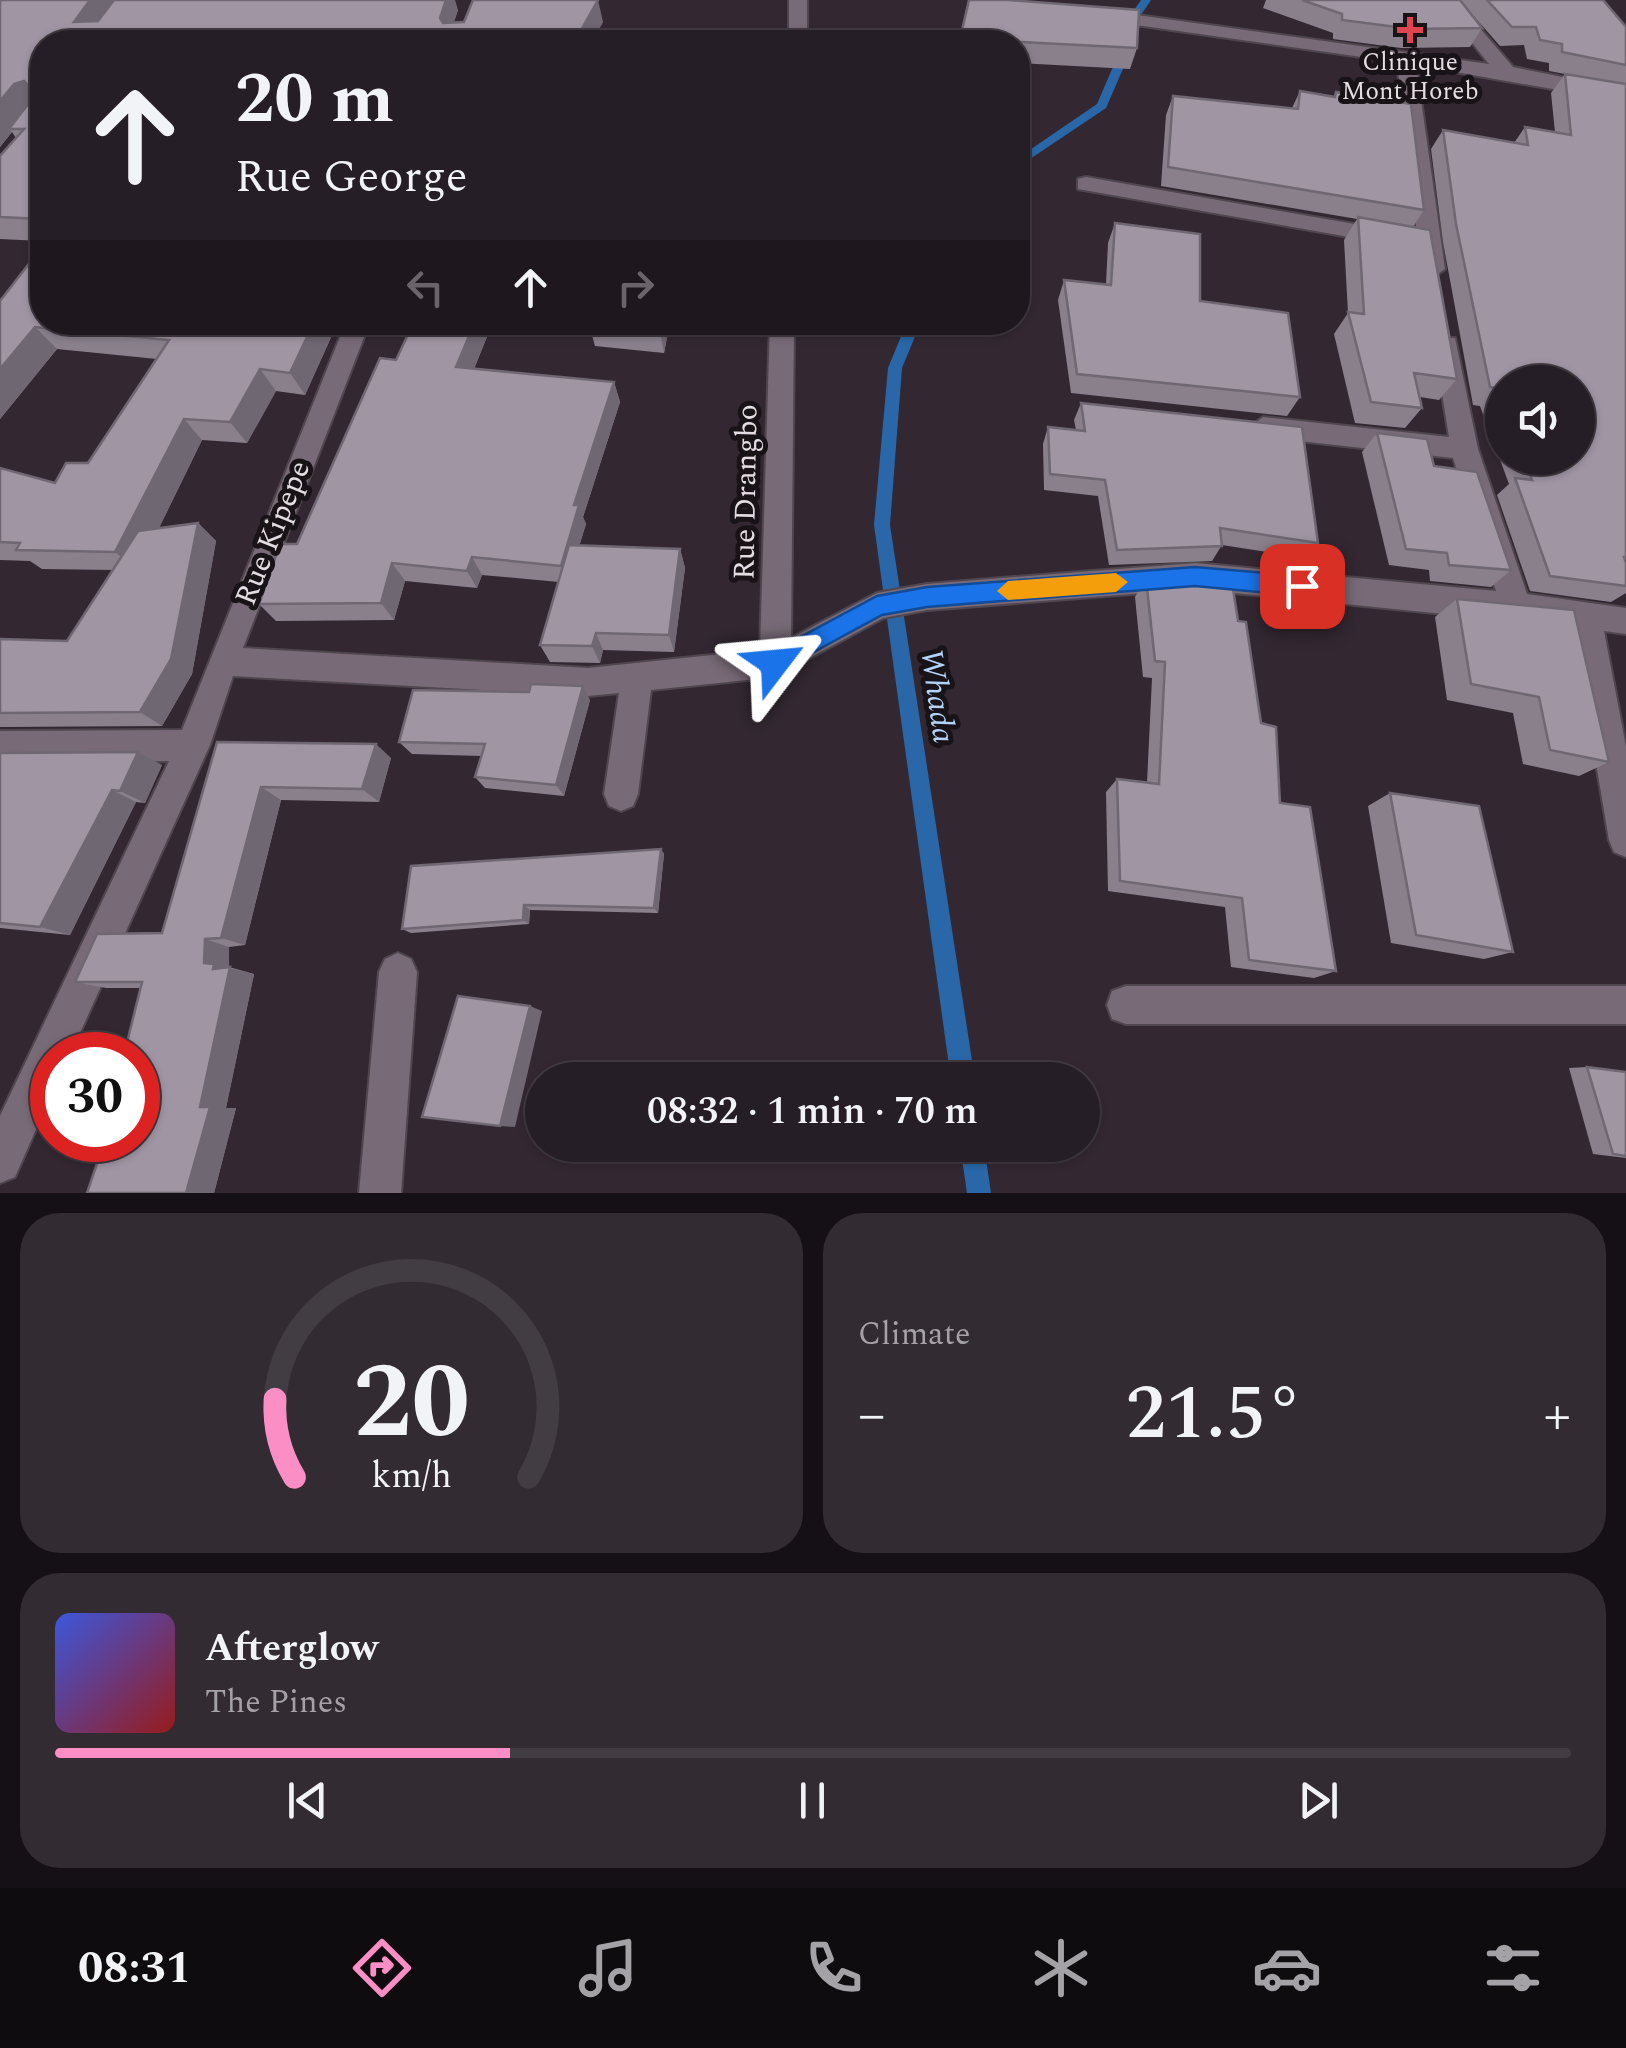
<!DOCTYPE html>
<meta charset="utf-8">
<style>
:root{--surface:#261e26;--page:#322b32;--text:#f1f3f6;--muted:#a4a2a7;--line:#423c43;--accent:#fb8fc5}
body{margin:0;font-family:Spectral,serif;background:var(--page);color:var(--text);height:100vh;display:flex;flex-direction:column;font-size:38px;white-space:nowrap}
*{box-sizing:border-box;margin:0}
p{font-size:32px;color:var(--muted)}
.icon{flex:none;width:55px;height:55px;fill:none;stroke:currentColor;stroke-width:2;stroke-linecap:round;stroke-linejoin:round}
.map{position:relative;height:1193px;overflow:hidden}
.details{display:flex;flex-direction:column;gap:20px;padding:20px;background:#151015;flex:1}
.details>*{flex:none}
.banner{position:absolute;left:30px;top:30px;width:1000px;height:305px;border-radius:40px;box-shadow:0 2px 8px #0004,0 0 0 2px var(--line);background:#261e26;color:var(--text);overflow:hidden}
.buttons{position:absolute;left:1485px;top:365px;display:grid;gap:20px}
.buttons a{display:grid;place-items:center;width:110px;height:110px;border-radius:50%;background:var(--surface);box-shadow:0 2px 8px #0004,0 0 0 2px var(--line);font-size:50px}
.speed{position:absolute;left:30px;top:1032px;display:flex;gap:20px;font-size:50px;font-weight:700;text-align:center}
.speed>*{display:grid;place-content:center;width:130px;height:130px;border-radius:50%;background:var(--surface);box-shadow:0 2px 8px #0004,0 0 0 2px var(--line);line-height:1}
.speed .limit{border:15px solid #d22;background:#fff;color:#111}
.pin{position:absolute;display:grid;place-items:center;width:85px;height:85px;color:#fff;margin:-42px;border-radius:20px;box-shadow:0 5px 15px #0006}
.me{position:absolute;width:110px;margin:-55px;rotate:61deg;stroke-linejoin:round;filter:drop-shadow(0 0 8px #0008)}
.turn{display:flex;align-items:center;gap:35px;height:210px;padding:0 40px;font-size:45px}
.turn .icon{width:130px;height:130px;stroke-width:2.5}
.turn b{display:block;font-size:70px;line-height:85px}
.lanes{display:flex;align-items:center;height:95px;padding:0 40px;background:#0003;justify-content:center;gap:50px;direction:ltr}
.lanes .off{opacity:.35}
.big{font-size:75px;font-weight:600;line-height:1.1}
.details .tile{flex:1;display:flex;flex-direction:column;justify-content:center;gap:15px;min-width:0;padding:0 35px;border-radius:40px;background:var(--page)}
.details .dial{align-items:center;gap:0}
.dial svg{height:260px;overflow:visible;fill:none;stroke:var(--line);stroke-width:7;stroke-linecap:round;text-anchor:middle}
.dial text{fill:var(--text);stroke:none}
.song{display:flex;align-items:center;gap:30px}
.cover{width:120px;height:120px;border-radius:15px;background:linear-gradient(135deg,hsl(230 70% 55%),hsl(0 70% 35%))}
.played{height:10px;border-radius:5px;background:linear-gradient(90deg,var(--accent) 30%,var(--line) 30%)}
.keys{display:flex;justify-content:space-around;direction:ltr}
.heat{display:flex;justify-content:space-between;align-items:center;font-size:55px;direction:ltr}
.details .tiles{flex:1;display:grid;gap:20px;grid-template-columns:1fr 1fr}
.tile:last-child{grid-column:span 2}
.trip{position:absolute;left:525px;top:1062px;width:575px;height:100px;border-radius:50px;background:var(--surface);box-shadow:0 2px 8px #0004,0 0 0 2px var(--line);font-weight:600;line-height:100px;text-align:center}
.dock{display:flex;height:160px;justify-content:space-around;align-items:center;background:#0f0c0f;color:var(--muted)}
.dock .icon{width:70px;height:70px}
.dock .active{color:var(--accent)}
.dock b{font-size:45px;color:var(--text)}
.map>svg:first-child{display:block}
</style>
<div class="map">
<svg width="1626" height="1193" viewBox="0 0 1626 1193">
<rect width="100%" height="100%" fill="#332832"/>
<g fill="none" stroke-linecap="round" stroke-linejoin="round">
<path fill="#2967a9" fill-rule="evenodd" d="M 1141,0 L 1151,0 L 1141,15 L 1133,15 L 1132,13 Z
M 1122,46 L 1132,48 L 1106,108 L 1018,167 L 1018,158 L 1097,104 Z
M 907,322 L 921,322 L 902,368 L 890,525 L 975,1080 L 951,1080 L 874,525 L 888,368 Z
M 960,1145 L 984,1145 L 991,1193 L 967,1193 Z"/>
<defs>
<path id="minor" d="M 789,0 L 807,0 L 807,42 L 789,42 Z
M 1438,0 L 1456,0 L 1513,67 L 1626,90 L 1626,102 L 1416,65 L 1445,269 L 1433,277 L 1421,269 L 1397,62 L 1101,20 L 1092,15 L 1101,10 L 1489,64 Z
M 1086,177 L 1389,230 L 1400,237 L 1389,244 L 1078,189 L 1078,179 Z
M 346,322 L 370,322 L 243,648 L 588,668 L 760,650 L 770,322 L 794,322 L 791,638 L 877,593 L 927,584 L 1195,563 L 1496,591 L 1453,458 L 1263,437 L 1250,427 L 1263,417 L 1449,437 L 1434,344 L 1437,338 L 1455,338 L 1478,449 L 1527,594 L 1626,608 L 1626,634 L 1604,631 L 1626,747 L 1626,857 L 1614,852 L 1609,840 L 1573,627 L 1195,589 L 927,610 L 883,618 L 775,677 L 651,690 L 638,794 L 633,806 L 621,811 L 609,806 L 604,794 L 619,693 L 588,696 L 233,676 L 210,745 L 70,1055 L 52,1055 L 52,1093 L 15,1177 L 0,1183 L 0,1116 L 169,761 L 0,763 L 0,731 L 182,730 Z
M 398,953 L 411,959 L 417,972 L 401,1193 L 359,1193 L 379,972 L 385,959 Z
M 1126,986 L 1626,986 L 1626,1024 L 1126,1024 L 1112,1019 L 1107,1005 L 1112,991 Z"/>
</defs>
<use href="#minor" stroke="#4f464e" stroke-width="4"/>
<use href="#minor" fill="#786b77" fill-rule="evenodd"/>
</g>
<path fill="#89808c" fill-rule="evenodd" d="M 0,0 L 458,10 L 454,22 L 603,22 L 597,32 L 42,42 L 42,241 L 0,239 L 0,156 L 16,138 L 12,132 L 0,147 Z
M 969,0 L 1137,48 L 1130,69 L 1018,63 L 1018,42 L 960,42 Z
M 1266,0 L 1603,0 L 1626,27 L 1626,593 L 1611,602 L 1530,591 L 1497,495 L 1509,484 L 1480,406 L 1473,405 L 1443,242 L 1431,149 L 1443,130 L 1514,143 L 1525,127 L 1555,132 L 1551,93 L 1565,74 L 1549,71 L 1549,63 L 1527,59 L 1524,45 L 1500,46 L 1464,5 L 1482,28 L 1470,47 L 1401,48 L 1333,39 L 1333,33 L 1263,8 ZM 1502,382 L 1578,458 L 1502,458 Z
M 1300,91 L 1333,97 L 1336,92 L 1424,210 L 1413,227 L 1457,379 L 1439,400 L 1420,397 L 1422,408 L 1405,428 L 1355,423 L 1334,334 L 1348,313 L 1344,240 L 1357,219 L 1161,186 L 1166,115 L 1173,96 L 1292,108 Z
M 1115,223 L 1200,301 L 1300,397 L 1287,416 L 1071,393 L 1058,300 L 1064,280 L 1106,284 L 1108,243 Z
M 0,301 L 338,322 L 305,395 L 276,391 L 247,443 L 202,440 L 159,528 L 198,523 L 216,541 L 192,674 L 162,726 L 0,727 L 0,639 L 67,641 L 113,570 L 42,569 L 30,561 L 0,560 L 0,468 L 55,483 L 88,463 L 157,359 L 57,349 L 0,419 Z
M 414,322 L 493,322 L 474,369 L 614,382 L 620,402 L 583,517 L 586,524 L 579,546 L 680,549 L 685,568 L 674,652 L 603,650 L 600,663 L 550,662 L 540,645 L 559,582 L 482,575 L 477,588 L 405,581 L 394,620 L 276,621 L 259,604 L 297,544 L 396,360 Z
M 670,322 L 664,353 L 595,346 L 589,325 Z
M 1081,403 L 1318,543 L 1305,558 L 1222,545 L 1212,561 L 1109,565 L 1098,496 L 1044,490 L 1043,444 L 1048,427 L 1076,430 L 1074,420 Z
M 1377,433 L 1434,466 L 1511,570 L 1491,587 L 1430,581 L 1429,570 L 1389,565 L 1362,452 Z
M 1146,579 L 1238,621 L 1280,803 L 1336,971 L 1314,978 L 1231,967 L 1225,907 L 1108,891 L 1106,792 L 1117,779 L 1147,783 L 1152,678 L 1143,677 L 1135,597 Z
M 1457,599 L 1609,762 L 1579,776 L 1523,764 L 1513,713 L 1447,700 L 1435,617 Z
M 529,692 L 590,700 L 564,796 L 485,788 L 475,777 L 482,756 L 412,754 L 399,742 Z
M 217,742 L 391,758 L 379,802 L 281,800 L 245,945 L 229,947 L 229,967 L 254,974 L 226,1108 L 236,1108 L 214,1193 L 87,1193 L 138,1140 L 140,988 L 106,988 L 75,982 L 162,933 Z
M 0,753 L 162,765 L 145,803 L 136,802 L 70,935 L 0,928 Z
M 1390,793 L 1513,952 L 1484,959 L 1391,943 L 1368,806 Z
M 661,849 L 664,854 L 658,913 L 530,910 L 529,924 L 411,933 L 402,929 Z
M 1587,1067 L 1626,1072 L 1626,1158 L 1593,1154 L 1569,1068 Z"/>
<path fill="#6f6872" d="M 90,0 L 121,0 L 91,42 L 74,22 Z
M 446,0 L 455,0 L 458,10 L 447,41 L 440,18 Z
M 598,0 L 603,22 L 592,42 L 580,32 Z
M 24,81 L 41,104 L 9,129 L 12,132 L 0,147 L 0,101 L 14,84 Z
M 314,322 L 338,322 L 305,395 L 290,373 Z
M 475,322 L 493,322 L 466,388 L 456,367 Z
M 662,322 L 670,322 L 664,353 L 660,332 Z
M 35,327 L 57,349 L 0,419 L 0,369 Z
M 260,369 L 276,391 L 247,443 L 230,422 Z
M 614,382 L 620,402 L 583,517 L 586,524 L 568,583 L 561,566 L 574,505 Z
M 184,419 L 202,440 L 138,571 L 115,552 Z
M 198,523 L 216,541 L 192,674 L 162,726 L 140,712 Z
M 680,549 L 685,568 L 674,652 L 669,635 Z
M 472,557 L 482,575 L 477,588 L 467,571 Z
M 392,563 L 405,581 L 394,620 L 381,603 Z
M 596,633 L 603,650 L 600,663 L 592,646 Z
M 583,686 L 590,700 L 564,796 L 556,785 Z
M 376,744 L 391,758 L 379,802 L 362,789 Z
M 138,752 L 162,765 L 145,803 L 120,791 Z
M 261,787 L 281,800 L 245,945 L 221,938 Z
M 112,790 L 136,802 L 70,935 L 40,927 Z
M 661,849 L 664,854 L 658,913 L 654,908 Z
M 524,905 L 530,910 L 529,924 L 523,920 Z
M 205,939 L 229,947 L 229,968 L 254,974 L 226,1108 L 236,1108 L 214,1193 L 186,1193 L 200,1107 L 213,969 L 204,963 Z
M 530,1006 L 542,1011 L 515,1127 L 500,1126 Z"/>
<path fill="#9f95a3" stroke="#6f6872" stroke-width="2.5" d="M 0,0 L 90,0 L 74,22 L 98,21 L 114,0 L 446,0 L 440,18 L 443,23 L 464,22 L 473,0 L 598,0 L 580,32 L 650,33 L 647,42 L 42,42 L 42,219 L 0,217 L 0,156 L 24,129 L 9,129 L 28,104 L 28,85 L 24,81 L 14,84 L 0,101 Z
M 969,0 L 1008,0 L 1139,10 L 1137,48 L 960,39 Z
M 1302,0 L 1460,0 L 1482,28 L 1412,29 L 1342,20 L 1342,14 Z
M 1487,0 L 1603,0 L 1626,27 L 1626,65 L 1562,52 L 1562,44 L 1540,40 L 1536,27 L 1512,27 Z
M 1565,74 L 1626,84 L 1626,557 L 1624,557 L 1626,563 L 1626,586 L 1550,576 L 1515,478 L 1532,480 L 1523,458 L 1578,458 L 1578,382 L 1502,382 L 1502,405 L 1496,388 L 1490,387 L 1456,224 L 1443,130 L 1528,145 L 1525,127 L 1571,135 Z
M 1300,91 L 1335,97 L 1336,92 L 1411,104 L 1424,210 L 1168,167 L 1173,96 L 1298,109 Z
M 1358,217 L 1430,230 L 1457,379 L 1414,373 L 1422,408 L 1371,402 L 1348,312 L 1364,314 Z
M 1115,223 L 1200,234 L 1200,301 L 1288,313 L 1300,397 L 1077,374 L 1064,280 L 1111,285 Z
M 42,247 L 42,322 L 314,322 L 290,373 L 260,369 L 230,422 L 184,419 L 115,552 L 16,550 L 20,543 L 0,542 L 0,468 L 55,483 L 66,463 L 88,463 L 169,340 L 35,327 L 0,369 L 0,301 Z
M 414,322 L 475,322 L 456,367 L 614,382 L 574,505 L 579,505 L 561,566 L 472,557 L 467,571 L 392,563 L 381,603 L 259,604 L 280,544 L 297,544 L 380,358 L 396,360 Z
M 590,322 L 662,322 L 660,332 L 589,325 Z
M 1081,403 L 1302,427 L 1318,543 L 1220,528 L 1222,546 L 1117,550 L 1105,480 L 1050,474 L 1048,427 L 1085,431 Z
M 1377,433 L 1427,439 L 1434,466 L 1477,472 L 1511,570 L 1449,565 L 1447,553 L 1406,549 Z
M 198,523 L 171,659 L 140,712 L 0,713 L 0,639 L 67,641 L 138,531 Z
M 569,545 L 680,549 L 669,635 L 596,633 L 592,646 L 540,645 Z
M 1231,576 L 1238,621 L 1246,622 L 1261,723 L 1276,727 L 1280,803 L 1310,807 L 1336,971 L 1249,960 L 1242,898 L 1120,881 L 1117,779 L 1159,784 L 1165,662 L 1155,661 L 1146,579 Z
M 1457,599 L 1574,610 L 1609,762 L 1550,750 L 1539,697 L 1471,684 Z
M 531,684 L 583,686 L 556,785 L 475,777 L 485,744 L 399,742 L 413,690 L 529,692 Z
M 217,742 L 376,744 L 362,789 L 261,787 L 221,938 L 205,939 L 204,963 L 214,964 L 213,969 L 230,967 L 200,1107 L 210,1107 L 186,1193 L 87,1193 L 105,1140 L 138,1140 L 138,1055 L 124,1055 L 142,982 L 75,982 L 97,934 L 162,933 Z
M 138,752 L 120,791 L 112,790 L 40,927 L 0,923 L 0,753 Z
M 1390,793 L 1479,806 L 1513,952 L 1416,935 Z
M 661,849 L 654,908 L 524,905 L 523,920 L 402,929 L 411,866 Z
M 458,996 L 530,1006 L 500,1126 L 422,1117 Z
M 1587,1067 L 1626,1072 L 1626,1156 L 1613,1154 Z"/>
<path fill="#1a73e8" stroke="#114b97" stroke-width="2.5" d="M 1195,567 L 1302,576 L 1313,586 L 1302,596 L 1195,586 L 927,607 L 882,615 L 775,673 L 763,663 L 767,655 L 877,596 L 927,587 Z"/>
<path fill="#f59e0b" d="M 1116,573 L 1128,582 L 1116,592 L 1008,600 L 997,591 L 1008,581 Z"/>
<path fill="#e0444e" stroke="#181317" stroke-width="4" d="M1405 15h10v10h10v10h-10v10h-10v-10h-10v-10h10z"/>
<g text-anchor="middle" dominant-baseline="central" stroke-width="10" stroke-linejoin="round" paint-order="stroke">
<g font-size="25" fill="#e4dce3" stroke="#181317">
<text x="1410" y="63">Clinique<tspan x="1410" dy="29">Mont Horeb</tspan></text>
</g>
<g font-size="30" fill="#e4dce3" stroke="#181317">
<text transform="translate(746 492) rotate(-89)">Rue Drangbo</text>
<text transform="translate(273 533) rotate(-68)">Rue Kipepe</text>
</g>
<g font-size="32" font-style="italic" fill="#b3d2f7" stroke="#181317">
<text transform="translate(937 696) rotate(82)">Whada</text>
</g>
</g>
</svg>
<div class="buttons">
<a><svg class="icon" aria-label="sound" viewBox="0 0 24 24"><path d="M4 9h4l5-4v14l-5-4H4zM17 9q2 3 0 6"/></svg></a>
</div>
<div class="speed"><div class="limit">30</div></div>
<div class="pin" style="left:1302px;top:586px;background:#d93025"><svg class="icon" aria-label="arrive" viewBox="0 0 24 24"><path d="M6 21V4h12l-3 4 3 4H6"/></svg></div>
<svg class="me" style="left:775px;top:663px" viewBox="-20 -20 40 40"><path d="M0-17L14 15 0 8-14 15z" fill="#1a73e8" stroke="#fff" stroke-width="4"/></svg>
<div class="trip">08:32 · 1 min · 70 m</div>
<div class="banner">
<div class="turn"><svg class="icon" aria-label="ahead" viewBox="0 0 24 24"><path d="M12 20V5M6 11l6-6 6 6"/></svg><div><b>20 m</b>Rue George</div></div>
<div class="lanes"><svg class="icon off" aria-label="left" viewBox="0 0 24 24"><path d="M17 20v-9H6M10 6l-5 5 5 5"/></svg><svg class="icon" aria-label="ahead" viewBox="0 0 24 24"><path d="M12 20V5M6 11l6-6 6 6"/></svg><svg class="icon off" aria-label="right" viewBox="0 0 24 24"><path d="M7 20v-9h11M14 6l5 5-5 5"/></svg></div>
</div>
</div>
<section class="details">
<div class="tiles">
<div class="tile dial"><svg viewBox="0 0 100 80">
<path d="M14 69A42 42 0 1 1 86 69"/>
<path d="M14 69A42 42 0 0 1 8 45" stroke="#fb8fc5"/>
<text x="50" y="56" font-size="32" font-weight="700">20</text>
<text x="50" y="72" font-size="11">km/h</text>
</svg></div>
<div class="tile"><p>Climate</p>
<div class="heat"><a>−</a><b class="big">21.5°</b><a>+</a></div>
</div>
<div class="tile">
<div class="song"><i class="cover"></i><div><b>Afterglow</b><p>The Pines</p></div></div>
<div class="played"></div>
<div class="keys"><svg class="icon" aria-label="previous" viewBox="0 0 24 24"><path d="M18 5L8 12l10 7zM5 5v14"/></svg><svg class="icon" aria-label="pause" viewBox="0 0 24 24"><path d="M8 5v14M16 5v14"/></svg><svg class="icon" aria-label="next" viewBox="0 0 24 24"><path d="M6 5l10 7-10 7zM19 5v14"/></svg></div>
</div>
</div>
</section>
<nav class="dock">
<b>08:31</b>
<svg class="icon active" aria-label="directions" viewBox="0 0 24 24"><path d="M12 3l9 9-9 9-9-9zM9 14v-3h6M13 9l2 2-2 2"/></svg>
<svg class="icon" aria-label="music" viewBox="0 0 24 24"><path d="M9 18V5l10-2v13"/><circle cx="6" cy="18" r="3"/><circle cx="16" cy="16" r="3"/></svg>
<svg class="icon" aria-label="phone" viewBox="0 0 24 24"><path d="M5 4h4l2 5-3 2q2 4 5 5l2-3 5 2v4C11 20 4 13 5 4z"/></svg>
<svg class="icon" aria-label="climate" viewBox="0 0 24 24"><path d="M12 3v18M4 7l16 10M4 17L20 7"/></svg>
<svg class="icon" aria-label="car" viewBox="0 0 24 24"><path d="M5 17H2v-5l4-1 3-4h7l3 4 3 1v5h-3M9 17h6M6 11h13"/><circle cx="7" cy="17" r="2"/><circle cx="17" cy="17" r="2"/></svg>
<svg class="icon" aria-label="filters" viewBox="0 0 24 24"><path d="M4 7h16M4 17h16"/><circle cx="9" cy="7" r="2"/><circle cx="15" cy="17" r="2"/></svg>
</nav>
